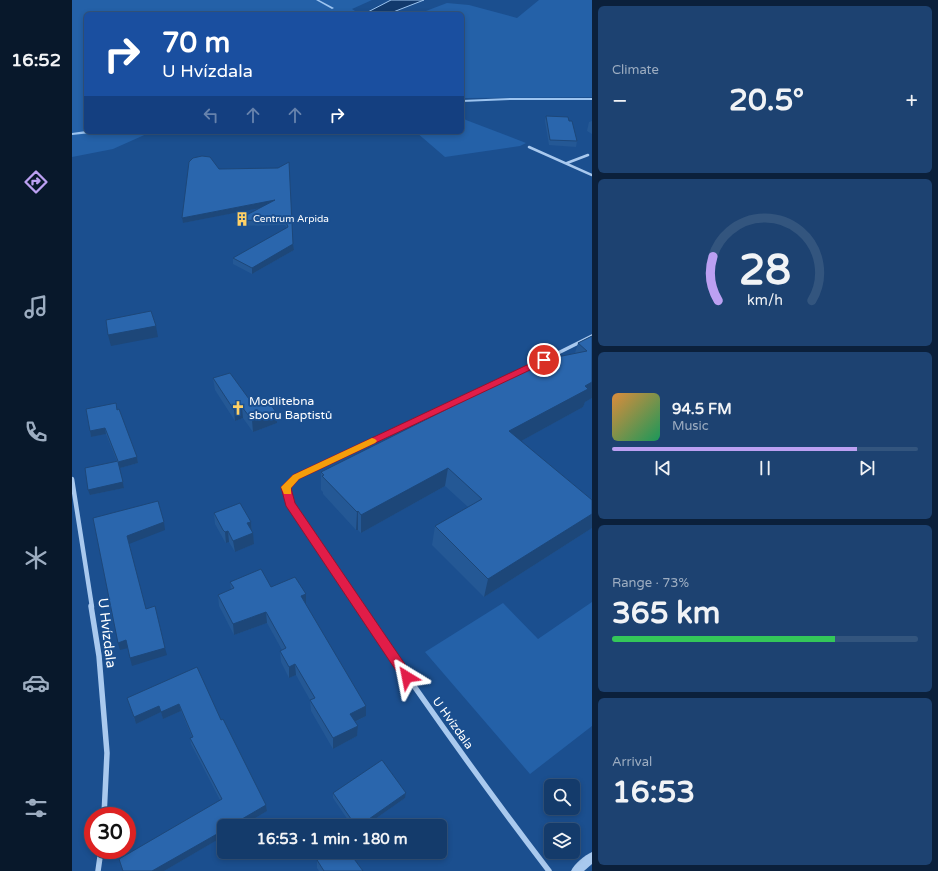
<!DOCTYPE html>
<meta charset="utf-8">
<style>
:root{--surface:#143b6b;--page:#1d4271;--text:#f1f3f6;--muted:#9dadc1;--line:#33557e;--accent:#bca0f2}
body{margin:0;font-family:"Varela Round",sans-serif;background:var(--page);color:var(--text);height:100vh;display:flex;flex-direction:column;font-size:15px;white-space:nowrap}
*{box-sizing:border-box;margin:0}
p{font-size:13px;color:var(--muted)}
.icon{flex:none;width:22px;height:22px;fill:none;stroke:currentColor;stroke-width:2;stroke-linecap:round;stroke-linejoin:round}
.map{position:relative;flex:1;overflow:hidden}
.drawer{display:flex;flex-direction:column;gap:6px;padding:6px;background:#0b203b;width:346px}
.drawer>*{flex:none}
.hud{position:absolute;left:12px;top:12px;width:380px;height:122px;border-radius:6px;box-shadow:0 2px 6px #0003,0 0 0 1px var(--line);background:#1a4fa0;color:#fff;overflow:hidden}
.controls{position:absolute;left:472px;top:779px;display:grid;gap:8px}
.controls a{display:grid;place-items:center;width:36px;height:36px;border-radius:6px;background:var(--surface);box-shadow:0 2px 6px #0003,0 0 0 1px var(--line);font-size:20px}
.speed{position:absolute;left:12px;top:807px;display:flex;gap:8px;font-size:20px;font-weight:700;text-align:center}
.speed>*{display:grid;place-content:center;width:52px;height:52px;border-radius:50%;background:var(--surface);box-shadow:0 2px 6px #0003,0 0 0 1px var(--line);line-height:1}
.speed .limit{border:6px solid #d22;background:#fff;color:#111}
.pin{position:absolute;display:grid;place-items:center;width:34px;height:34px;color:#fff;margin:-17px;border:2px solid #fff;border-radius:50%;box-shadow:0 1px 4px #0007}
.me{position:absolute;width:44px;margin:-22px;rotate:325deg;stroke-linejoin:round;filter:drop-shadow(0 0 3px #0008)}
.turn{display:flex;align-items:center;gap:14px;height:84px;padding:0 12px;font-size:18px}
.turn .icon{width:52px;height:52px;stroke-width:2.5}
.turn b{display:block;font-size:28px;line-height:34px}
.lanes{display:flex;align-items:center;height:38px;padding:0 12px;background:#0003;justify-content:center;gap:20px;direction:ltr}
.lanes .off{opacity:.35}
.big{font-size:30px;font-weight:800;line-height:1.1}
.drawer .tile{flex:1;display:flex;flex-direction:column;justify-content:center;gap:6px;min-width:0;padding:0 14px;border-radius:6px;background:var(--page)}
.drawer .dial{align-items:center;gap:0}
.dial svg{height:104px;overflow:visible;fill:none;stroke:var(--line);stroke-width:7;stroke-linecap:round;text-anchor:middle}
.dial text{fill:var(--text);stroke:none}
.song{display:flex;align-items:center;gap:12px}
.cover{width:48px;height:48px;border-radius:6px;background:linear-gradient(135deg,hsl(30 70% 55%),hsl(150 70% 35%))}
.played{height:4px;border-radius:2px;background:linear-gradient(90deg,var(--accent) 80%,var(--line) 80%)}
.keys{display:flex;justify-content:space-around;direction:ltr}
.heat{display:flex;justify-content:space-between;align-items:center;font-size:22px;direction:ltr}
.charge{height:6px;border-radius:3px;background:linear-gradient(90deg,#34c759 73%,var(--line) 0)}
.trip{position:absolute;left:145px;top:819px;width:230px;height:40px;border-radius:6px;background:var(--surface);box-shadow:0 2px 6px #0003,0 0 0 1px var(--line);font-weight:800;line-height:40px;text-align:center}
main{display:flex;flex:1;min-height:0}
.tabs{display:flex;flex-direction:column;width:72px;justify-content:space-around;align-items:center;background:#08182b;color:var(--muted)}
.tabs .icon{width:28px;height:28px}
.tabs .active{color:var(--accent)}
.tabs b{font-size:18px;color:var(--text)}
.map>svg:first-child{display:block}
</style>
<main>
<nav class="tabs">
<b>16:52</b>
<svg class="icon active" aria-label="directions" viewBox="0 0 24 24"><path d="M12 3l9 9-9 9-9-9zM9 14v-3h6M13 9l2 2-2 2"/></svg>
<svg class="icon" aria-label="music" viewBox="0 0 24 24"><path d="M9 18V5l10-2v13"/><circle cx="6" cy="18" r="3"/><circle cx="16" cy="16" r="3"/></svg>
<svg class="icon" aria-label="phone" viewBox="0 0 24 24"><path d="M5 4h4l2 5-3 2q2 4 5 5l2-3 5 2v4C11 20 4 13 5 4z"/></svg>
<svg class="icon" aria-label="climate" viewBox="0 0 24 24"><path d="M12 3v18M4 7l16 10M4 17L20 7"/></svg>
<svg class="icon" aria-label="car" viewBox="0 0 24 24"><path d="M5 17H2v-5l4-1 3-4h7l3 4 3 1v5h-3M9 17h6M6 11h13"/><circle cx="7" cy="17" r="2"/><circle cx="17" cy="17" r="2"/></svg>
<svg class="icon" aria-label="filters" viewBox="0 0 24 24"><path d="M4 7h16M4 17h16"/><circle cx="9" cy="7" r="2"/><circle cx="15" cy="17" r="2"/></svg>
</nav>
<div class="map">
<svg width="520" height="871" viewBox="0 0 520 871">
<rect width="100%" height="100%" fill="#1b4f8f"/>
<path fill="#2461a8" d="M 0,0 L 300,0 L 280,9 L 286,13 L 285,14 L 14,14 L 14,132 L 79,132 L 41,149 L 0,157 Z
M 467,0 L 520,0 L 520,97 L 390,98 L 390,14 L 346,14 L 375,3 L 397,5 L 445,18 Z
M 390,117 L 394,120 L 454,143 L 448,146 L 373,157 L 344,132 L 390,132 Z
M 520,602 L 520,726 L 458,774 L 353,652 L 431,603 L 466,639 Z"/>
<path fill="#123a6d" stroke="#9cc4f0" d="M 319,0 L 352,0 L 316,14 L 292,14 Z"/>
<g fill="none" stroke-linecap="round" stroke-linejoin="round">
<path fill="#9cc4f0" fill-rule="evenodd" d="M 244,0 L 247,0 L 262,8 L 260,9 Z
M 439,98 L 520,98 L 520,100 L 439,100 L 390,102 L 390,100 Z
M 14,131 L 21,132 L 19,133 L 0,135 L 0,133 Z"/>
<path stroke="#a9c9ee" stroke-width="2.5" d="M 457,147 L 520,175
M 495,163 L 516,155"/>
<path stroke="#a9c9ee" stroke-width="3.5" d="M 470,361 L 520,336"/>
<path stroke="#a9c9ee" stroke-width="4.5" d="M 0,479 L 20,607
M 288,607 L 218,503 L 214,487 L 224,477 L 383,402"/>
<path stroke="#a9c9ee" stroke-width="5.5" d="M 19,606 L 27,656 L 35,753 L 32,816
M 287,606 C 348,696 411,785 477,871
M 26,871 L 29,850"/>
<path fill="#a9c9ee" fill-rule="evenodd" d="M 520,852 L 520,864 L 512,871 L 499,871 C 502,864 513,855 520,852 Z"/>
</g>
<path fill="#245895" d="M 474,116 L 497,121 L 505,141 L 504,147 L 477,145 L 473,121 Z
M 520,121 L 520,134 L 515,131 L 517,122 Z
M 206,168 L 222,250 L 180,274 L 161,264 L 161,258 L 215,228 L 213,225 L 164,226 L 163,221 L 187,208 L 111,223 L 110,218 L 147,169 Z
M 520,336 L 520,398 L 513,402 L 511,407 L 449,441 L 520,500 L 520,528 L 412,597 L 360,545 L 363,526 L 396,507 L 373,486 L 289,533 L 286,530 L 284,530 L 251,494 L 251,492 L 249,490 L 249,472 L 378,407 L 379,404 L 475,359 L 503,353 L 506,343 Z
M 141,378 L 177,399 L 186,401 L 205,423 L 181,432 L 171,418 L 163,421 L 143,390 Z
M 45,409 L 65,457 L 66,463 L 48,468 L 52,488 L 18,495 L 45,461 L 34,434 L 19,437 L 18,431 Z
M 142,513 L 179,522 L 182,544 L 163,552 L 157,542 L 154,543 L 153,542 L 143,524 Z
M 158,582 L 199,587 L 234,605 L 294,716 L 283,722 L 286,726 L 285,736 L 261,749 L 239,711 L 238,700 L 224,675 L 217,678 L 209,662 L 208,651 L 210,650 L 195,623 L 162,635 L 147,606 L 146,595 L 159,590 Z
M 125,667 L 149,720 L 194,805 L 195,811 L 170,826 L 152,826 L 152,836 L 92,871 L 51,871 L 148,800 L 119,744 L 118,738 L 120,737 L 109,711 L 91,719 L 89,712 L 64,724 L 55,698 Z
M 261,793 L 334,793 L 333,798 L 293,826 L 280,826 L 261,798 Z
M 245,860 L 291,871 L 247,871 L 245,868 Z"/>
<path fill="#1d4779" d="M 203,200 L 204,205 L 111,223 L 110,218 Z
M 221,244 L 222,250 L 180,274 L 180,268 Z
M 84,326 L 86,337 L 39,346 L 36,335 Z
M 520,382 L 520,398 L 513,402 L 511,407 L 433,450 L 437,431 Z
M 170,407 L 171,418 L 163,421 L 162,410 Z
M 204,412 L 205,423 L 181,432 L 180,420 Z
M 33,428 L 34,434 L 19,437 L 18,431 Z
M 65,457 L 66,463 L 48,468 L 52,488 L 18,495 L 16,490 L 46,462 Z
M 376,468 L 373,486 L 289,533 L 289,515 Z
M 286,511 L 286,530 L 284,530 L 285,512 Z
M 520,514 L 520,528 L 412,597 L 416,579 Z
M 92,522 L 93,530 L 57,544 L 55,536 Z
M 179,522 L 180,533 L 175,523 Z
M 156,531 L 157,542 L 154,543 L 153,532 Z
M 181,533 L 182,544 L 163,552 L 161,541 Z
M 234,594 L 234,605 L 229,596 Z
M 194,612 L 195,623 L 162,635 L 161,624 Z
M 54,640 L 56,648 L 48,650 L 46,643 Z
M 93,648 L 95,655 L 60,666 L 58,658 Z
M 223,664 L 224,675 L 217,678 L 217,667 Z
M 107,704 L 109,711 L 91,719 L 89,712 Z
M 87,706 L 89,712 L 64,724 L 62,717 Z
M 294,706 L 294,716 L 278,724 L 278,714 Z
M 286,726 L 285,736 L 261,749 L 261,738 Z
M 334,793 L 333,798 L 293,826 L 287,826 Z
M 194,805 L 195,811 L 170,826 L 158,826 Z
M 152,830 L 152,836 L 92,871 L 80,871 Z"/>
<path fill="#2a66ad" stroke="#1d4779" d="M 474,116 L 496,117 L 497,121 L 500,121 L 505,141 L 478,140 Z
M 130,156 L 138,157 L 147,169 L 206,168 L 217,162 L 221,244 L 180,268 L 161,258 L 216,227 L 213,219 L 163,221 L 203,200 L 110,218 L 117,162 L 121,158 Z
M 79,311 L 84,326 L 36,335 L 34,320 Z
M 520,336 L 520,382 L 513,386 L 516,389 L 437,431 L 520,500 L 520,514 L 416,579 L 363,526 L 410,499 L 376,468 L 289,515 L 286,511 L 285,512 L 250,476 L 252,475 L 249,472 L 381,406 L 379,404 L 472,357 L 475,359 L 515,351 L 506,343 Z
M 158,373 L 177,399 L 184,397 L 186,401 L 194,398 L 204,412 L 180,420 L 170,407 L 162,410 L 141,378 Z
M 44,403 L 45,410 L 47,409 L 65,457 L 46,462 L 51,482 L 16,490 L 13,468 L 46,461 L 33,428 L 18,431 L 14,409 Z
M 86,501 L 92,522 L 55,536 L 74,609 L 83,606 L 93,648 L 58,658 L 54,640 L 46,643 L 21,518 Z
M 168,503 L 179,522 L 175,523 L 181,533 L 161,541 L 156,531 L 153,532 L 151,530 L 142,513 Z
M 189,569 L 199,587 L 223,577 L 234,594 L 229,596 L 294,706 L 278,714 L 286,726 L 261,738 L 238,700 L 243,698 L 223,664 L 217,667 L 208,651 L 214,648 L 194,612 L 161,624 L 146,595 L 162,588 L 158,582 Z
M 125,667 L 149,720 L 151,719 L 194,805 L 158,826 L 152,826 L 152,830 L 80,871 L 51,871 L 47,859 L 150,799 L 118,738 L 121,737 L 107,704 L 89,712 L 87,706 L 62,717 L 55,698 Z
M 310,760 L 334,793 L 287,826 L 284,826 L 261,793 Z
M 256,852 L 277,852 L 291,871 L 252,871 L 245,860 Z"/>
<path fill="#e11d48" stroke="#92132f" d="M 472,357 L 476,360 L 475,362 L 227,479 L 219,488 L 223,503 L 339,673 L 341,677 L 339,681 L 335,682 L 331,681 L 214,506 L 209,487 L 221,475 Z"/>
<path fill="#f59e0b" d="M 300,438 L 303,439 L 305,441 L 303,443 L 227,479 L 219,488 L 219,494 L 212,494 L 209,487 L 221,475 Z"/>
<defs>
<symbol id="building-bare" viewBox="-9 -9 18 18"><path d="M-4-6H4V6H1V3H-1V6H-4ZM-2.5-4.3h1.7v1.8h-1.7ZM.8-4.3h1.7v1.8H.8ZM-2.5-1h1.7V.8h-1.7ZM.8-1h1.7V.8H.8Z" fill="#ffd166" stroke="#1b4f8f" stroke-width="2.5" paint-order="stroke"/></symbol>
<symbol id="church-bare" viewBox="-9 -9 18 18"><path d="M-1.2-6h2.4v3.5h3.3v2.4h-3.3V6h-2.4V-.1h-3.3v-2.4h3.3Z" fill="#ffd166" stroke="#1b4f8f" stroke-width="2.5" paint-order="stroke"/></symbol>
</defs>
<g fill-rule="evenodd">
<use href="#building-bare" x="160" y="209" width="20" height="20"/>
<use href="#church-bare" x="156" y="398" width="20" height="20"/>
</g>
<g text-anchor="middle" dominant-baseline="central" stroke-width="4" stroke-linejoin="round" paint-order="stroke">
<g font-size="10" fill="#fff" stroke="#1b4f8f" text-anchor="start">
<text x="181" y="219">Centrum Arpida</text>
</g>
<g font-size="12" fill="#fff" stroke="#1b4f8f" text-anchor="start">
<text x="177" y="401">Modlitebna<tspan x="177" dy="14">sboru Baptistů</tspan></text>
</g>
<g font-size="12" fill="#fff" stroke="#1b4f8f">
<text transform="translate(381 723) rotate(54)">U Hvízdala</text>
</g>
<g font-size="14" fill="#fff" stroke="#1b4f8f">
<text transform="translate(35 633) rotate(83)">U Hvízdala</text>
</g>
</g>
</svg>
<div class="controls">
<a><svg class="icon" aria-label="search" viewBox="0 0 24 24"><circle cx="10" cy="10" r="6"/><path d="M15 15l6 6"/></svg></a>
<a><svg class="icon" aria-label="layers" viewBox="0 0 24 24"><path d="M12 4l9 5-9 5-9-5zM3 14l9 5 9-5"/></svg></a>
</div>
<div class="speed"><div class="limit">30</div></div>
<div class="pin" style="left:472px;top:360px;background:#d93025"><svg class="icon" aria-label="arrive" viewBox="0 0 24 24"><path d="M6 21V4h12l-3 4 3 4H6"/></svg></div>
<svg class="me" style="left:335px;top:677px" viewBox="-20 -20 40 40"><path d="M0-17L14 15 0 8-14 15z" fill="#e11d48" stroke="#fff" stroke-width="4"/></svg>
<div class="trip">16:53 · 1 min · 180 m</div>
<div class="hud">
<div class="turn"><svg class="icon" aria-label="right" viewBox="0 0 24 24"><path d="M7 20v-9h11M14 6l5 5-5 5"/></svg><div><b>70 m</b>U Hvízdala</div></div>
<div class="lanes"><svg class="icon off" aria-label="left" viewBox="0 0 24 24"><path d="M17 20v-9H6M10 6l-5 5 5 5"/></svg><svg class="icon off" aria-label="ahead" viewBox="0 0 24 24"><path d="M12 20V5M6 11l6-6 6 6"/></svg><svg class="icon off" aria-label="ahead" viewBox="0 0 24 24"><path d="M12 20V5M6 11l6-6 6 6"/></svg><svg class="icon" aria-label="right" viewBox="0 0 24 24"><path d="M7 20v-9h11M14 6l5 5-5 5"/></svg></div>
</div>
</div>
<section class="drawer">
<div class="tile"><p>Climate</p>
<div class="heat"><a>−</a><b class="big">20.5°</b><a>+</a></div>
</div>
<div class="tile dial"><svg viewBox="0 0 100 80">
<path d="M14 69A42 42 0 1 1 86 69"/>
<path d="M14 69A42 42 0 0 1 10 35" stroke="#bca0f2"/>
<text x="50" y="56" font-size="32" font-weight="700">28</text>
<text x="50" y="72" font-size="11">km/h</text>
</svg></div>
<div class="tile">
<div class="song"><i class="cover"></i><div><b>94.5 FM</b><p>Music</p></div></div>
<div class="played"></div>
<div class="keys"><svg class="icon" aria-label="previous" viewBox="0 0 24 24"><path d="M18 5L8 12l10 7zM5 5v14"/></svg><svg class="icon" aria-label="pause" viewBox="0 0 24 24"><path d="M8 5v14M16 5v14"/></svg><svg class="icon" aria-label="next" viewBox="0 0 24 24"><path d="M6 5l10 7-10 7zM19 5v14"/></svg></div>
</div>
<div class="tile"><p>Range · 73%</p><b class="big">365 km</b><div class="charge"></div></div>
<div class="tile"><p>Arrival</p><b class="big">16:53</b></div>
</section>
</main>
